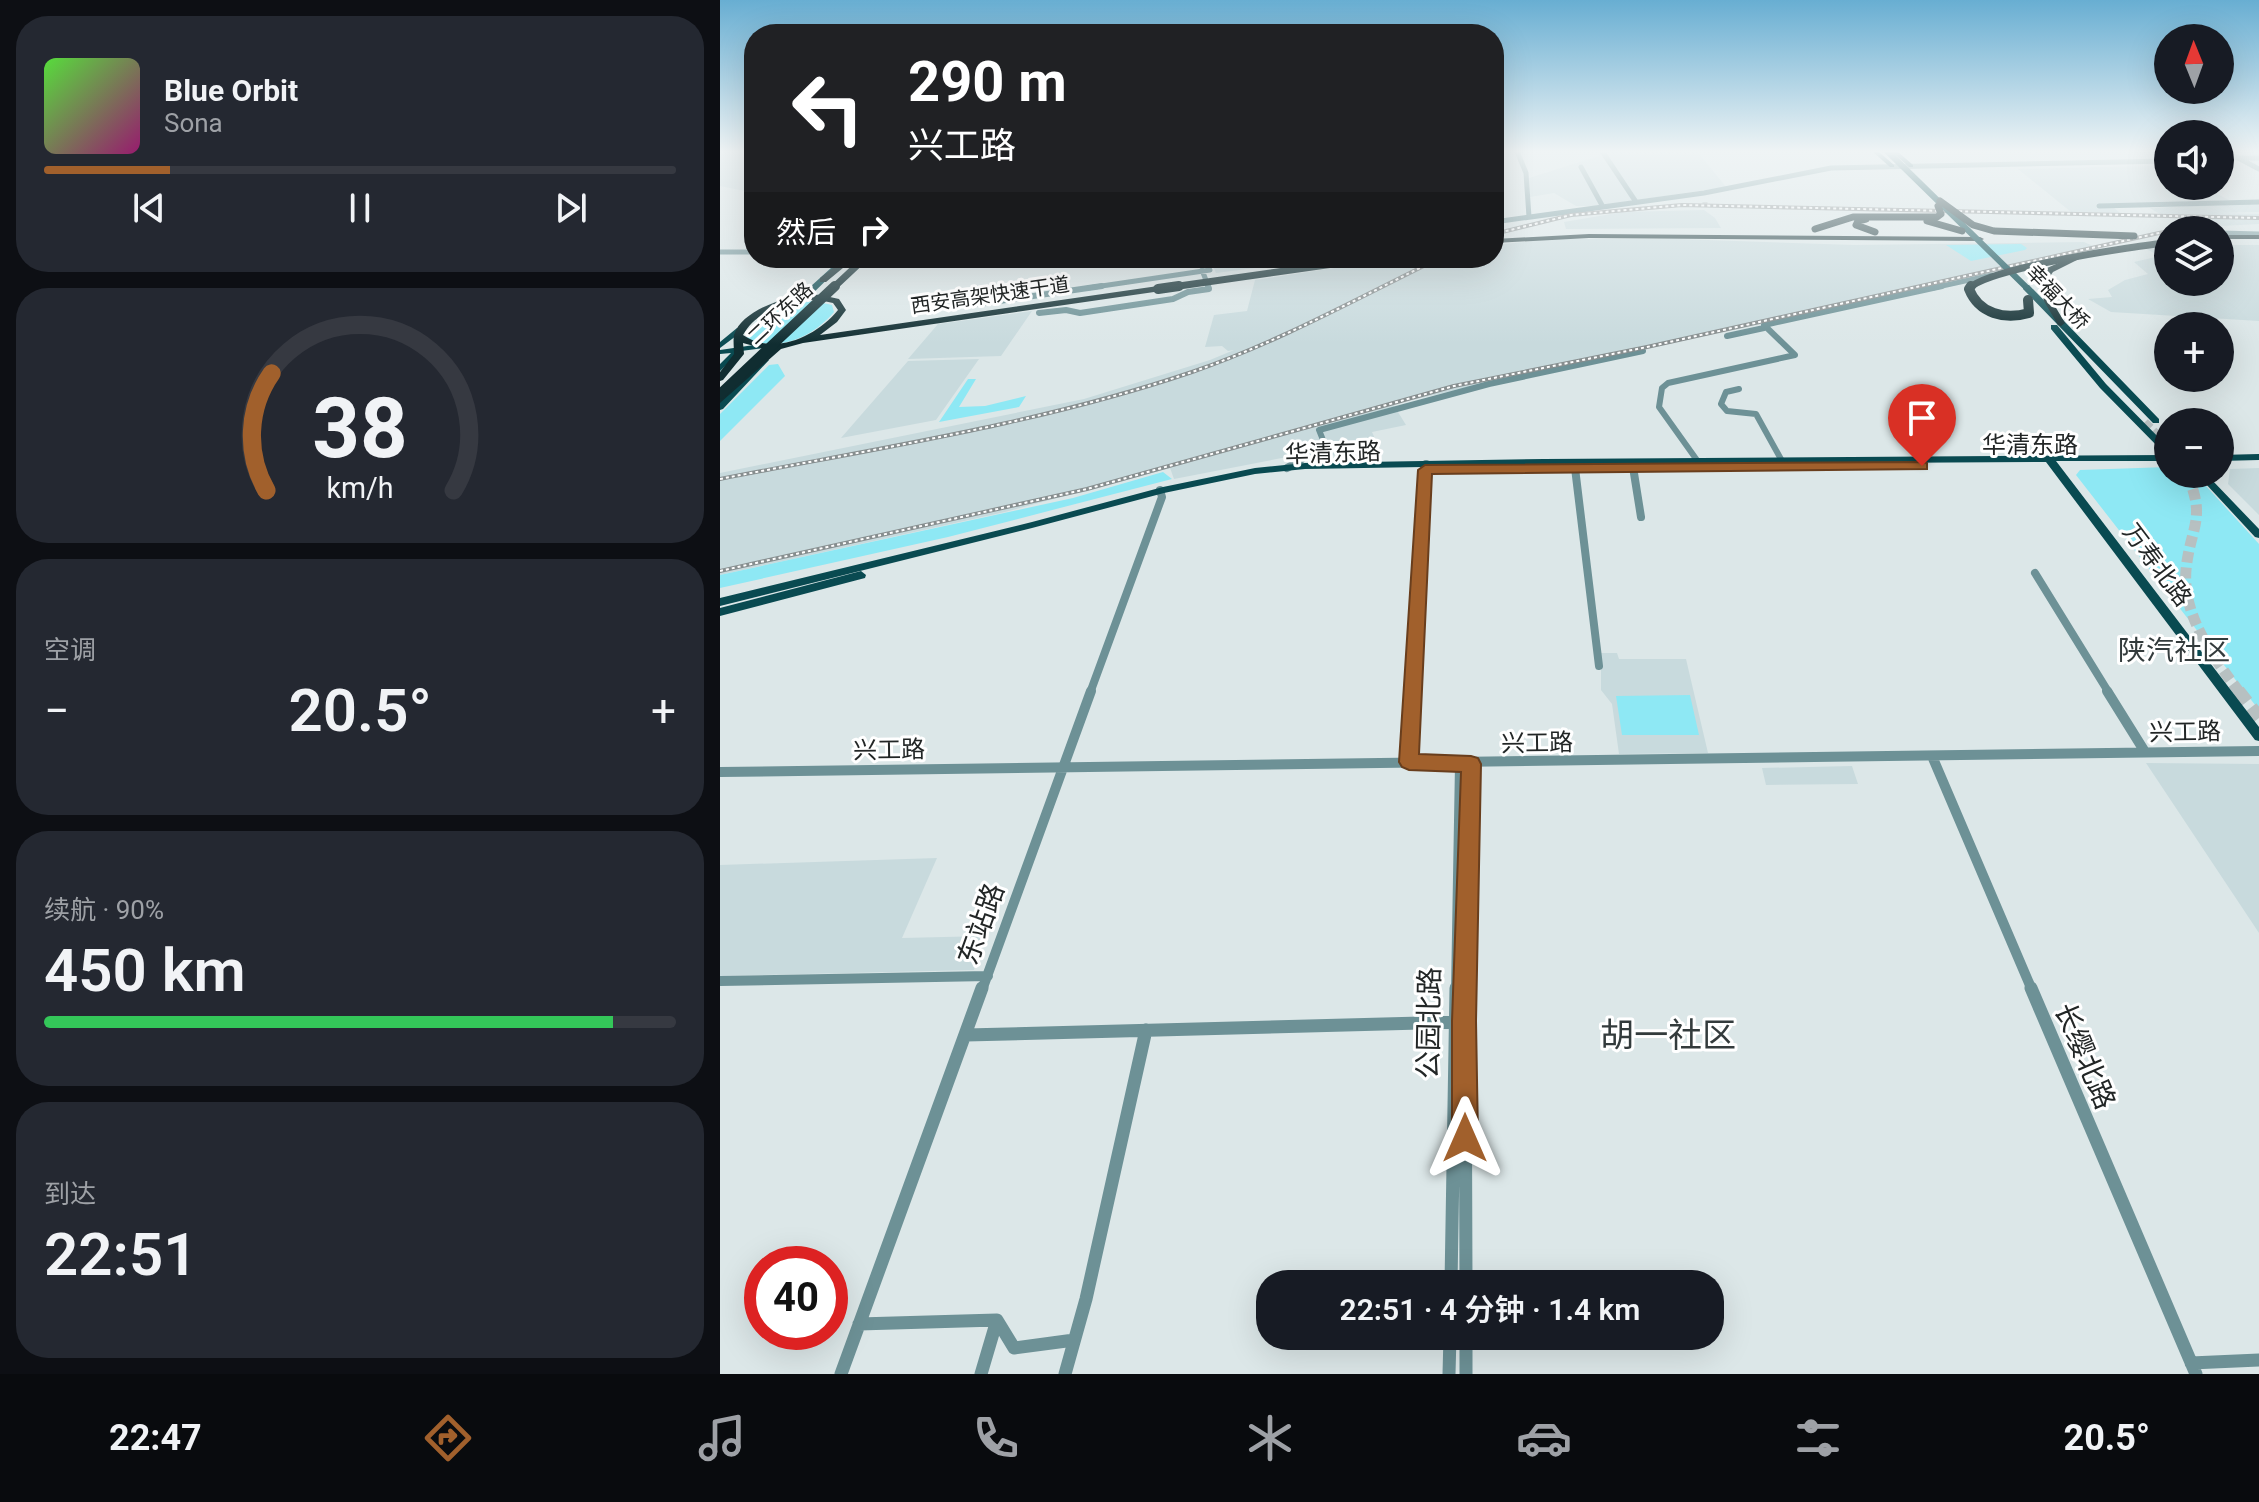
<!DOCTYPE html>
<html lang="zh">
<meta charset="utf-8">
<style>
:root{--surface:#171b24;--page:#242831;--text:#f1f3f6;--muted:#9ea1a6;--line:#363941;--accent:#a1602c}
body{margin:0;font-family:Roboto,"Noto Sans SC",sans-serif;background:var(--page);color:var(--text);height:100vh;display:flex;flex-direction:column;font-size:30px;white-space:nowrap}
*{box-sizing:border-box;margin:0}
p{font-size:26px;color:var(--muted)}
.icon{flex:none;width:44px;height:44px;fill:none;stroke:currentColor;stroke-width:2;stroke-linecap:round;stroke-linejoin:round}
.map{position:relative;flex:1;overflow:hidden}
.drawer{display:flex;flex-direction:column;gap:16px;padding:16px;background:#0d0f14;width:720px}
.drawer>*{flex:none}
.hud{position:absolute;left:24px;top:24px;width:760px;height:244px;border-radius:32px;box-shadow:0 8px 32px #0002;background:#202124;color:#fff;overflow:hidden}
.needle{width:52px;rotate:359deg}
.controls{position:absolute;left:1434px;top:24px;display:grid;gap:16px}
.controls a{display:grid;place-items:center;width:80px;height:80px;border-radius:50%;background:var(--surface);box-shadow:0 8px 32px #0002;font-size:40px}
.speed{position:absolute;left:24px;top:1246px;display:flex;gap:16px;font-size:40px;font-weight:700;text-align:center}
.speed>*{display:grid;place-content:center;width:104px;height:104px;border-radius:50%;background:var(--surface);box-shadow:0 8px 32px #0002;line-height:1}
.speed .limit{border:12px solid #d22;background:#fff;color:#111}
.pin{position:absolute;display:grid;place-items:center;width:68px;height:68px;color:#fff;margin:-82px -34px;border-radius:50% 50% 50% 0;rotate:-45deg;box-shadow:0 0 8px #0007}
.pin .icon{rotate:45deg}
.me{position:absolute;width:88px;margin:-44px;rotate:0deg;stroke-linejoin:round;filter:drop-shadow(0 0 6px #0008)}
.turn{display:flex;align-items:center;gap:28px;height:168px;padding:0 32px;font-size:36px}
.turn .icon{width:104px;height:104px;stroke-width:2.5}
.turn b{display:block;font-size:56px;line-height:68px}
.then{display:flex;align-items:center;height:76px;padding:0 32px;background:#0003;gap:16px;font-size:30px}
.big{font-size:60px;font-weight:600;line-height:1.1}
.drawer .widget{flex:1;display:flex;flex-direction:column;justify-content:center;gap:12px;min-width:0;padding:0 28px;border-radius:32px;background:var(--page)}
.drawer .dial{align-items:center;gap:0}
.dial svg{height:208px;overflow:visible;fill:none;stroke:var(--line);stroke-width:7;stroke-linecap:round;text-anchor:middle}
.dial text{fill:var(--text);stroke:none}
.song{display:flex;align-items:center;gap:24px}
.cover{width:96px;height:96px;border-radius:12px;background:linear-gradient(135deg,hsl(110 70% 55%),hsl(320 70% 35%))}
.played{height:8px;border-radius:4px;background:linear-gradient(90deg,var(--accent) 20%,var(--line) 20%)}
.keys{display:flex;justify-content:space-around;direction:ltr}
.heat{display:flex;justify-content:space-between;align-items:center;font-size:44px;direction:ltr}
.charge{height:12px;border-radius:6px;background:linear-gradient(90deg,#34c759 90%,var(--line) 0)}
.trip{position:absolute;left:536px;top:1270px;width:468px;height:80px;border-radius:32px;background:var(--surface);box-shadow:0 8px 32px #0002;font-weight:600;line-height:80px;text-align:center}
.tab-bar{display:flex;height:128px;justify-content:space-around;align-items:center;background:#090b0e;color:var(--muted)}
.tab-bar .icon{width:56px;height:56px}
.tab-bar .active{color:var(--accent)}
.tab-bar b{font-size:36px;color:var(--text)}
main{display:flex;flex:1;min-height:0}
.map>svg:first-child{display:block}
</style>
<main>
<section class="drawer">
<div class="widget">
<div class="song"><i class="cover"></i><div><b>Blue Orbit</b><p>Sona</p></div></div>
<div class="played"></div>
<div class="keys"><svg class="icon" aria-label="previous" viewBox="0 0 24 24"><path d="M18 5L8 12l10 7zM5 5v14"/></svg><svg class="icon" aria-label="pause" viewBox="0 0 24 24"><path d="M8 5v14M16 5v14"/></svg><svg class="icon" aria-label="next" viewBox="0 0 24 24"><path d="M6 5l10 7-10 7zM19 5v14"/></svg></div>
</div>
<div class="widget dial"><svg viewBox="0 0 100 80">
<path d="M14 69A42 42 0 1 1 86 69"/>
<path d="M14 69A42 42 0 0 1 16 24" stroke="#a1602c"/>
<text x="50" y="56" font-size="32" font-weight="700">38</text>
<text x="50" y="72" font-size="11">km/h</text>
</svg></div>
<div class="widget"><p>空调</p>
<div class="heat"><a>−</a><b class="big">20.5°</b><a>+</a></div>
</div>
<div class="widget"><p>续航 · 90%</p><b class="big">450 km</b><div class="charge"></div></div>
<div class="widget"><p>到达</p><b class="big">22:51</b></div>
</section>
<div class="map">
<svg width="1539" height="1374" viewBox="0 0 1539 1374">
<rect width="100%" height="100%" fill="#dce7e8"/>
<path fill="#c8dadd" d="M 34,151 L 34,193 L 0,186 L 0,152 Z
M 877,151 L 977,151 L 1006,187 L 875,206 L 856,206 L 834,193 L 810,197 L 809,178 L 879,156 Z
M 1432,166 L 1448,174 L 1448,186 L 1482,186 L 1509,200 L 1392,206 L 1400,213 L 1351,212 L 1298,169 Z
M 1539,203 L 1539,212 L 1495,213 L 1539,214 L 1539,224 L 1482,227 L 1468,214 L 1440,214 L 1430,208 Z
M 984,210 L 995,218 L 1001,228 L 846,229 L 844,222 L 903,212 Z
M 833,239 L 958,239 L 1134,245 L 1364,242 L 1380,249 L 673,404 L 686,425 L 652,432 L 657,443 L 651,445 L 650,454 L 567,457 L 454,479 L 450,468 L 285,512 L 0,575 L 0,473 L 364,399 L 490,360 L 514,350 L 508,351 L 502,346 L 485,347 L 494,315 L 527,311 L 535,280 L 680,258 L 774,258 L 774,245 Z
M 1448,244 L 1448,282 L 1500,282 L 1500,245 L 1539,245 L 1539,321 L 1391,312 L 1368,299 L 1392,297 L 1388,290 L 1405,280 L 1428,274 L 1414,262 L 1440,256 L 1420,246 Z
M 495,258 L 611,258 L 496,273 L 493,266 Z
M 312,311 L 281,356 L 188,359 L 218,324 Z
M 259,359 L 216,420 L 121,438 L 188,361 Z
M 1539,468 L 1539,515 L 1508,484 L 1510,469 Z
M 881,653 L 897,653 L 899,659 L 966,659 L 988,753 L 899,754 L 892,704 L 881,690 Z
M 1426,763 L 1539,764 L 1539,933 Z
M 1132,766 L 1138,784 L 1046,785 L 1042,768 Z
M 217,858 L 182,938 L 266,936 L 254,970 L 0,976 L 0,865 Z"/>
<path fill="#8ee8f4" d="M 1301,244 L 1307,248 L 1305,250 L 1251,261 L 1226,245 Z
M 94,301 L 112,305 L 114,312 C 93,337 59,352 27,339 C 32,311 72,304 94,301 Z
M 58,364 L 65,376 L 0,441 L 0,414 L 49,365 Z
M 248,379 L 256,379 L 239,407 L 265,406 L 306,396 L 299,407 L 219,422 Z
M 1448,467 L 1448,474 L 1475,474 L 1539,544 L 1539,710 L 1356,475 L 1360,470 Z
M 443,472 L 452,479 L 228,537 L 0,588 L 0,575 L 353,498 Z
M 970,695 L 979,735 L 902,735 L 896,696 Z"/>
<g fill="none" stroke-linecap="round" stroke-linejoin="round">
<path stroke="#b7c0c1" stroke-width="5" stroke-dasharray="5 2" stroke-linecap="butt" d="M 985,202 L 985,207"/>
<path stroke="#b7c0c1" stroke-width="8" stroke-dasharray="8 4" stroke-linecap="butt" d="M 1425,422 L 1448,445"/>
<path stroke="#b7c0c1" stroke-width="11" stroke-dasharray="11 5" stroke-linecap="butt" d="M 1467,474 C 1487,520 1470,527 1466,570 C 1462,616 1494,658 1520,693
M 1482,474 L 1488,481"/>
<path stroke="#b7c0c1" stroke-width="14" stroke-dasharray="14 7" stroke-linecap="butt" d="M 1518,691 L 1539,718"/>
<path stroke="#6d9196" stroke-width="5" d="M 797,151 L 806,173 L 809,217
M 882,151 L 916,202
M 1505,151 L 1539,169
M 1500,158 L 1539,158
M 861,167 L 883,207
M 1379,206 L 1539,202
M 774,222 L 984,193 L 1111,168 L 1448,161
M 1500,233 L 1539,234
M 0,252 L 34,252
M 482,270 L 489,288
M 368,288 L 490,270
M 1213,288 L 1272,275"/>
<path stroke="#6d9196" stroke-width="6" d="M 259,304 L 382,286
M 319,313 L 346,310 L 360,313 L 453,299 L 468,292 L 489,289 L 488,286
M 1007,336 L 1044,328
M 1019,389 L 1006,392 L 1001,404 L 1007,411 L 1036,414 L 1062,461
M 979,463 L 939,407 L 942,388 L 948,383 L 1075,355 L 1044,325 L 1222,286
M 574,464 L 582,460 L 583,450 L 605,445 L 599,430 L 769,384 L 923,351"/>
<path stroke="#6d9196" stroke-width="8" d="M 913,467 L 921,517
M 567,468 L 578,462
M 855,468 L 879,666
M 1315,573 L 1389,693
M 370,693 L 442,497 L 440,490
M 693,693 L 706,464"/>
<path stroke="#6d9196" stroke-width="10" d="M 1387,691 L 1425,752
M 1212,756 L 1312,990
M 689,762 L 693,691
M 0,772 L 1539,751
M 0,981 L 268,976
M 262,990 L 371,691
M 736,990 L 740,764
M 745,990 L 751,764"/>
<path stroke="#6d9196" stroke-width="13" d="M 745,988 L 746,1284
M 1311,988 L 1476,1374
M 246,1035 L 739,1022
M 731,1284 L 736,988
M 277,1320 L 294,1348 L 354,1340
M 139,1324 L 277,1320 L 261,1374
M 746,1336 L 746,1374
M 1471,1363 L 1539,1360
M 121,1374 L 262,988
M 345,1374 L 366,1299 L 426,1030
M 729,1374 L 730,1336"/>
<path fill="#094a51" fill-rule="evenodd" d="M 1152,151 L 1158,151 L 1174,165 L 1174,167 L 1170,167 Z
M 1171,151 L 1177,151 L 1193,165 L 1193,167 L 1189,167 Z
M 122,258 L 129,258 L 85,301 L 79,301 L 79,297 Z
M 1303,285 L 1309,285 L 1439,419 L 1439,423 L 1433,423 L 1303,289 Z
M 1331,325 L 1337,325 L 1386,384 L 1448,447 L 1448,455 L 1445,454 L 1380,388 L 1331,329 Z
M 17,328 L 24,330 L 0,348 L 0,342 Z
M 41,344 L 44,344 L 44,348 L 21,351 L 0,371 L 0,364 L 11,353 L 0,354 L 0,350 Z
M 42,358 L 49,360 L 3,409 L 0,410 L 0,402 Z
M 1539,454 L 1539,460 L 1500,461 L 1500,455 Z
M 1448,455 L 1448,461 L 1336,461 L 1539,727 L 1539,741 L 1535,740 L 1326,462 L 824,465 L 585,469 L 535,474 L 444,493 L 312,528 L 0,606 L 0,598 L 312,522 L 443,487 L 535,468 L 585,463 L 824,459 Z
M 1488,478 L 1491,479 L 1539,529 L 1539,538 L 1535,537 L 1485,483 L 1485,479 Z
M 141,571 L 146,575 L 145,578 L 0,616 L 0,608 Z"/>
<path fill="#102d31" fill-rule="evenodd" d="M 869,234 L 1260,237 L 1264,239 L 1260,241 L 869,238 L 774,243 L 774,239 Z
M 1500,235 L 1539,235 L 1539,239 L 1500,239 Z
M 1354,256 L 1361,258 L 1333,272 L 1326,282 L 1332,301 L 1345,323 L 1341,326 L 1338,325 L 1324,301 L 1318,282 L 1327,268 Z
M 126,258 L 135,258 L 106,282 L 100,282 L 100,278 Z
M 438,286 L 442,289 L 441,291 L 83,343 L 61,349 L 0,403 L 0,395 L 49,350 L 23,343 L 24,354 L 3,380 L 0,381 L 0,372 L 14,354 C 14,348 13,340 14,335 C 22,308 76,292 101,295 C 107,296 113,298 119,299 L 126,310 L 117,322 L 100,335 ZM 88,300 L 99,300 L 113,303 L 118,310 C 96,337 54,356 23,335 C 36,311 63,304 88,300 Z"/>
<defs>
<path id="rail" d="M 774,234 L 851,215 L 962,205 L 1539,218
M 0,479 C 158,448 319,424 472,372 C 559,342 638,298 720,258
M 0,571 L 367,489 L 734,386 L 927,347 L 1448,231"/>
</defs>
<use href="#rail" stroke="#878e8f" stroke-width="4"/>
<use href="#rail" stroke="#fff" stroke-width="2" stroke-dasharray="3" stroke-linecap="butt"/>
<path stroke="#094a51" stroke-width="6" d="M 1167,151 L 1306,287"/>
<path stroke="#102d31" stroke-width="7" d="M 1220,201 L 1253,225 L 1274,231 L 1414,236
M 1146,219 L 1138,221 L 1136,225 L 1155,232
M 1207,221 L 1242,231
M 1095,229 L 1133,217 L 1217,217 L 1221,214 L 1218,206
M 113,288 L 145,258
M 445,288 L 656,258
M 1250,288 C 1266,269 1417,245 1448,243"/>
<path stroke="#102d31" stroke-width="10" d="M 1251,286 L 1249,289 C 1259,314 1285,320 1309,313 L 1308,300
M 438,289 L 459,286
M 0,394 L 115,286"/>
</g>
<linearGradient id="sky" x2="0" y2="1"><stop stop-color="#68aed2"/><stop offset="0.44" stop-color="#eff4f5"/><stop offset="1" stop-color="#eff4f5" stop-opacity="0"/></linearGradient>
<rect width="1539" height="344" fill="url(#sky)"/>
<path fill="#a1602c" stroke="#693e1d" stroke-width="2" d="M 1202,462 L 1207,463 L 1207,469 L 712,474 L 699,754 L 751,756 L 758,758 L 761,764 L 756,1021 L 758,1138 L 754,1147 L 745,1151 L 736,1147 L 732,1138 L 732,1021 L 741,772 L 689,770 L 682,767 L 679,762 L 698,470 L 705,465 Z"/>
<g text-anchor="middle" dominant-baseline="central" stroke-width="6" stroke-linejoin="round" paint-order="stroke">
<g font-size="20" fill="#222626" stroke="#fff">
<text transform="translate(270 295) rotate(-8)">西安高架快速干道</text>
<text transform="translate(1338 297) rotate(46)">幸福大桥</text>
<text transform="translate(60 313) rotate(-43)">二环东路</text>
</g>
<g font-size="24" fill="#222626" stroke="#fff">
<text x="1310" y="445">华清东路</text>
<text transform="translate(613 453) rotate(-2)">华清东路</text>
<text transform="translate(1437 565) rotate(53)">万寿北路</text>
<text transform="translate(1465 732) rotate(-1)">兴工路</text>
<text transform="translate(817 743) rotate(-1)">兴工路</text>
<text transform="translate(169 750) rotate(-1)">兴工路</text>
</g>
<g font-size="28" fill="#333b3c" stroke="#fff">
<text x="1454" y="650">陕汽社区</text>
</g>
<g font-size="28" fill="#222626" stroke="#fff">
<text transform="translate(261 924) rotate(-70)">东站路</text>
<text transform="translate(709 1023) rotate(-89)">公园北路</text>
<text transform="translate(1365 1056) rotate(67)">长缨北路</text>
</g>
<g font-size="34" fill="#333b3c" stroke="#fff">
<text x="948" y="1035">胡一社区</text>
</g>
</g>
</svg>
<div class="controls">
<a><svg class="needle" viewBox="-14 -14 28 28"><path d="M0-13l5 13h-10z" fill="#e53935"/><path d="M0 13l5-13h-10z" fill="#9ea1a6"/></svg></a>
<a><svg class="icon" aria-label="sound" viewBox="0 0 24 24"><path d="M4 9h4l5-4v14l-5-4H4zM17 9q2 3 0 6"/></svg></a>
<a><svg class="icon" aria-label="layers" viewBox="0 0 24 24"><path d="M12 4l9 5-9 5-9-5zM3 14l9 5 9-5"/></svg></a>
<a>+</a>
<a>−</a>
</div>
<div class="speed"><div class="limit">40</div></div>
<div class="pin" style="left:1202px;top:466px;background:#d93025"><svg class="icon" aria-label="arrive" viewBox="0 0 24 24"><path d="M6 21V4h12l-3 4 3 4H6"/></svg></div>
<svg class="me" style="left:745px;top:1138px" viewBox="-20 -20 40 40"><path d="M0-17L14 15 0 8-14 15z" fill="#a1602c" stroke="#fff" stroke-width="4"/></svg>
<div class="trip">22:51 · 4 分钟 · 1.4 km</div>
<div class="hud">
<div class="turn"><svg class="icon" aria-label="left" viewBox="0 0 24 24"><path d="M17 20v-9H6M10 6l-5 5 5 5"/></svg><div><b>290 m</b>兴工路</div></div>
<div class="then">然后<svg class="icon" aria-label="right" viewBox="0 0 24 24"><path d="M7 20v-9h11M14 6l5 5-5 5"/></svg></div>
</div>
</div>
</main>
<nav class="tab-bar">
<b>22:47</b>
<svg class="icon active" aria-label="directions" viewBox="0 0 24 24"><path d="M12 3l9 9-9 9-9-9zM9 14v-3h6M13 9l2 2-2 2"/></svg>
<svg class="icon" aria-label="music" viewBox="0 0 24 24"><path d="M9 18V5l10-2v13"/><circle cx="6" cy="18" r="3"/><circle cx="16" cy="16" r="3"/></svg>
<svg class="icon" aria-label="phone" viewBox="0 0 24 24"><path d="M5 4h4l2 5-3 2q2 4 5 5l2-3 5 2v4C11 20 4 13 5 4z"/></svg>
<svg class="icon" aria-label="climate" viewBox="0 0 24 24"><path d="M12 3v18M4 7l16 10M4 17L20 7"/></svg>
<svg class="icon" aria-label="car" viewBox="0 0 24 24"><path d="M5 17H2v-5l4-1 3-4h7l3 4 3 1v5h-3M9 17h6M6 11h13"/><circle cx="7" cy="17" r="2"/><circle cx="17" cy="17" r="2"/></svg>
<svg class="icon" aria-label="filters" viewBox="0 0 24 24"><path d="M4 7h16M4 17h16"/><circle cx="9" cy="7" r="2"/><circle cx="15" cy="17" r="2"/></svg>
<b>20.5°</b>
</nav>
